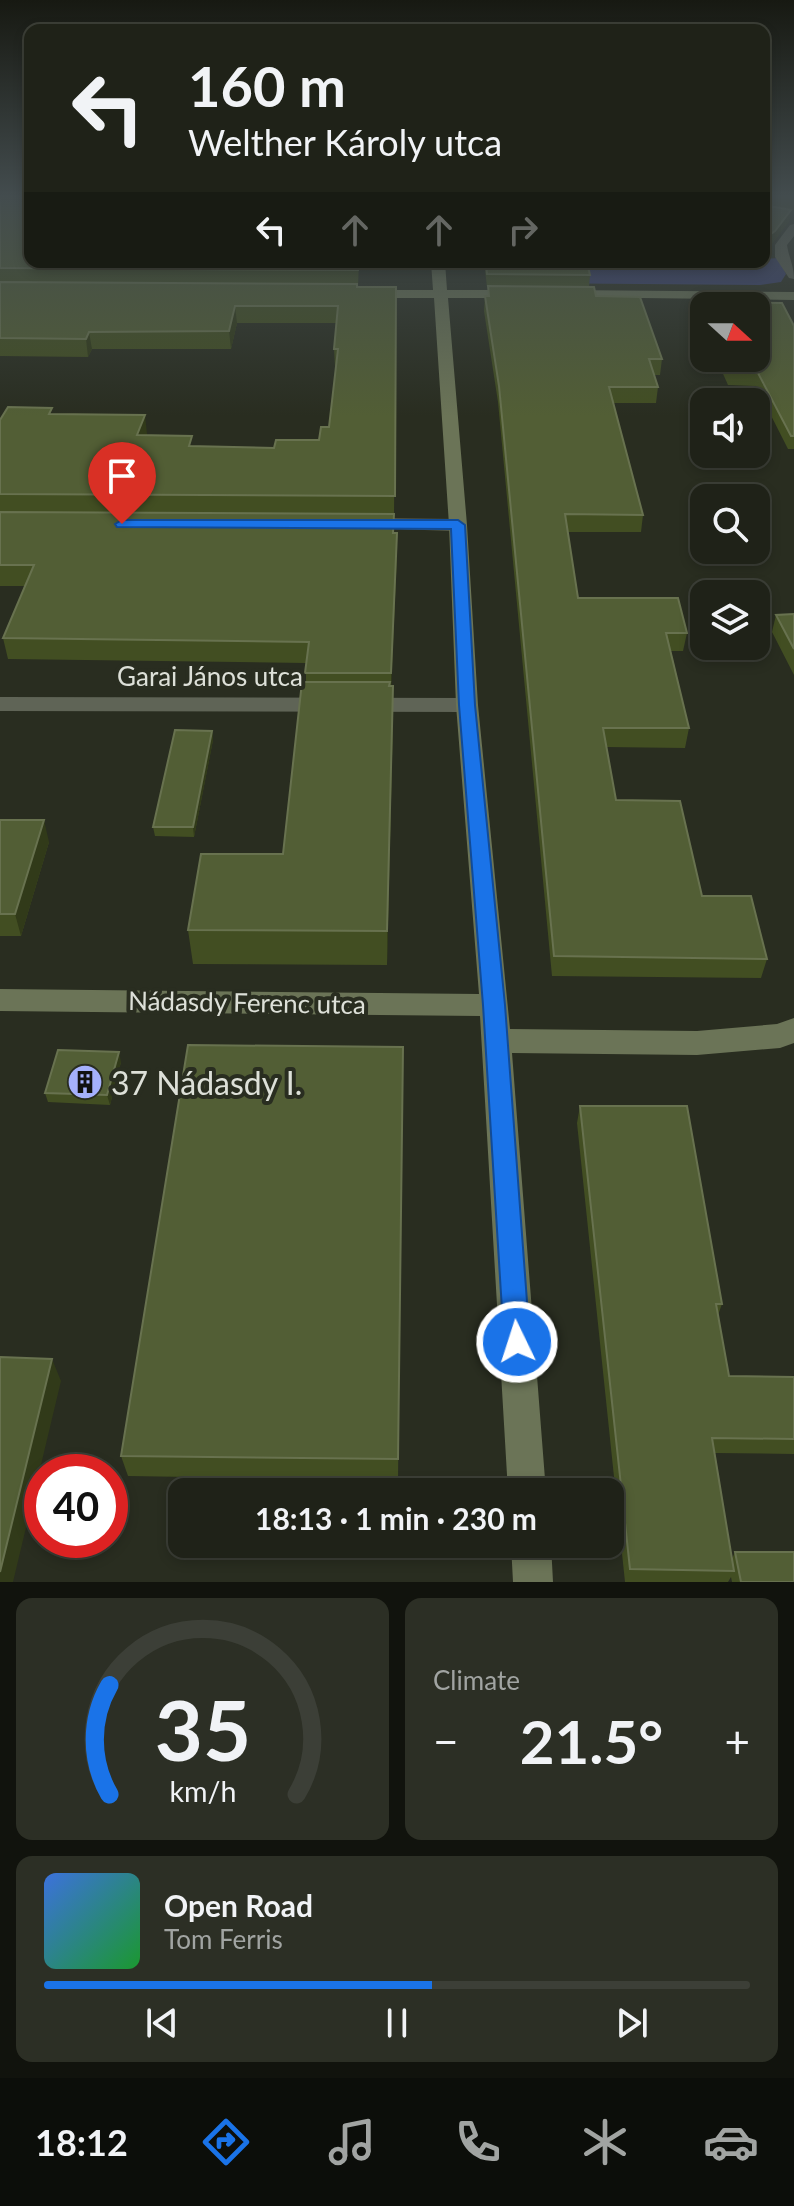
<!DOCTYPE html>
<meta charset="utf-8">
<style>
:root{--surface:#1f2218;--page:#2c2f25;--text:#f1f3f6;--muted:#a1a4a2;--line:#3c3f37;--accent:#1a73e8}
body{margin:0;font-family:Lato,sans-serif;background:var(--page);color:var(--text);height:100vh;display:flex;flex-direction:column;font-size:30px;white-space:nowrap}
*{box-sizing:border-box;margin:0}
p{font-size:26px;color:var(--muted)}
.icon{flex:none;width:44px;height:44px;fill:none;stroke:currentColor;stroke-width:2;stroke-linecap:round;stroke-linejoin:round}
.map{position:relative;height:1582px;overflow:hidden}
.details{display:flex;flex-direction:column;gap:16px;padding:16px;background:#11130d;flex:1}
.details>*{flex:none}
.top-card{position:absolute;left:24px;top:24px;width:746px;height:244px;border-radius:16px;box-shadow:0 4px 12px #0003,0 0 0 2px var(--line);background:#1f2218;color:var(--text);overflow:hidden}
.needle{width:52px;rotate:111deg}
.tools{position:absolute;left:690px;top:292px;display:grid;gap:16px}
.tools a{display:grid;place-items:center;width:80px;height:80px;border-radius:16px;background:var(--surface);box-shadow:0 4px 12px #0003,0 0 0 2px var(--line);font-size:40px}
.speed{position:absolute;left:24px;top:1454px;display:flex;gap:16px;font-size:40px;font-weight:700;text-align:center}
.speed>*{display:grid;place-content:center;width:104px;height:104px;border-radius:50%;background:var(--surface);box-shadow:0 4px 12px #0003,0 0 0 2px var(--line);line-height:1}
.speed .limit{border:12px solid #d22;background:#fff;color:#111}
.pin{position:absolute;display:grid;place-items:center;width:68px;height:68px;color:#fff;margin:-82px -34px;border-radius:50% 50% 50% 0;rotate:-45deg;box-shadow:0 0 8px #0007}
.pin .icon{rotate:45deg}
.me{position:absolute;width:88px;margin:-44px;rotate:356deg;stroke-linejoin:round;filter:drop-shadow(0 0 6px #0008)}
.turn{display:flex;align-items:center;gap:28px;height:168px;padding:0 32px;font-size:36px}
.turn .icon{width:104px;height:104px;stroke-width:2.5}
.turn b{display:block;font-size:56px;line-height:68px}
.lanes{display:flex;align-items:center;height:76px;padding:0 32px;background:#0003;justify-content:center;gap:40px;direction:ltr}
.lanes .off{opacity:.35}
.big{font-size:60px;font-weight:700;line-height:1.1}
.details .card{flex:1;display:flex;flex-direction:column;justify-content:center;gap:12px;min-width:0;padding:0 28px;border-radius:16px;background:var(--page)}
.details .dial{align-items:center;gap:0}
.dial svg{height:208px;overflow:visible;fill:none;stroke:var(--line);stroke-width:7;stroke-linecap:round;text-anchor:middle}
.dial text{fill:var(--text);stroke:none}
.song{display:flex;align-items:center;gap:24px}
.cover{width:96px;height:96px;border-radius:12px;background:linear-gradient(135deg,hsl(220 70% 55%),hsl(130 70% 35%))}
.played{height:8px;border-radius:4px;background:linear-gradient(90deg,var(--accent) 55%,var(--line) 55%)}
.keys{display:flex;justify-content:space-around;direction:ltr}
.heat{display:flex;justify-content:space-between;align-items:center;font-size:44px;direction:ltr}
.details .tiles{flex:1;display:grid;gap:16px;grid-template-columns:1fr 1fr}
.card:last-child{grid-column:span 2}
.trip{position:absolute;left:168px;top:1478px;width:456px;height:80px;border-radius:16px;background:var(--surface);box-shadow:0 4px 12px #0003,0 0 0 2px var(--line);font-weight:700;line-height:80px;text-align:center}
.dock{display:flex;height:128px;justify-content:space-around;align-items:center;background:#0c0e0a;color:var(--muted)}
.dock .icon{width:56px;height:56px}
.dock .current{color:var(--accent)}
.dock b{font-size:36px;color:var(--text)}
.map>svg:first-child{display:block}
</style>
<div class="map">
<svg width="794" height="1582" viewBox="0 0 794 1582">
<rect width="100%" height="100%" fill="#292d20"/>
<path fill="#393f74" d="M 778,258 L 786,274 L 781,282 L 760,285 L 521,283 L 488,263 L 764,262 L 764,259 Z"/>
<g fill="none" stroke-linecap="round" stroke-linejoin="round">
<path fill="#5f6456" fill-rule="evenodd" d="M 794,224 L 794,236 L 787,245 C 789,258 794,266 794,279 L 789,278 L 775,257 L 775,245 L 790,225 Z
M 364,518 L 458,519 L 467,525 L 458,531 L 357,528 L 355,524 L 357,520 Z
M 0,697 L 467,698 L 475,700 L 478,705 L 475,710 L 467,712 L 0,711 Z"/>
<path fill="#6b7457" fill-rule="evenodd" d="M 431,262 L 445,262 L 447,290 L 520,290 L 527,294 L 520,298 L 448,298 L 467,525 L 478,705 L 510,1029 L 697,1031 L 777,1024 L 794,1018 L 794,1043 L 780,1048 L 697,1055 L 512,1053 L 546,1492 L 508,1492 L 480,1016 L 0,1011 L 0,989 L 479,994 L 456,705 L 449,525 L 434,298 L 364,298 L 357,294 L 364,290 L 433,290 Z
M 564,290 L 794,292 L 794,300 L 559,297 L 559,291 Z
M 511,1544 L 551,1544 L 553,1582 L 513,1582 Z"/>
</g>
<path fill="#424e22" d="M 0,195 L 30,262 L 359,262 L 358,287 L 396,287 L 394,516 L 394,533 L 397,553 L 391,686 L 393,719 L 387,965 L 193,964 L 188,930 L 283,854 L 306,682 L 306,663 L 8,659 L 3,638 L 25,586 L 0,586 L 0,420 L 53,414 L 147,434 L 147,436 L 193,446 L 274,448 L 319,440 L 329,427 L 336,367 L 335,367 L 334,349 L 336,323 L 237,323 L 231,349 L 92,349 L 88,357 L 0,356 Z
M 764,195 L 794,195 L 794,210 L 764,204 Z
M 484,262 L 587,262 L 590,275 L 589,287 L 596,296 L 662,359 L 660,375 L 654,375 L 658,387 L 656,403 L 613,403 L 643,515 L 641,532 L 568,532 L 578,598 L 687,633 L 683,651 L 671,651 L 689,728 L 685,748 L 606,747 L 616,800 L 702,896 L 767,959 L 761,978 L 552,976 L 498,402 L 484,311 L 485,296 L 488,296 L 488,287 L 487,287 Z
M 715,302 L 782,303 L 794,326 L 794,449 L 788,449 L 756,386 L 728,385 L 716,358 L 756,358 L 756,306 L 715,306 Z
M 794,614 L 794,675 L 772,632 L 776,615 Z
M 212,731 L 213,740 L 194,837 L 155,836 L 153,827 Z
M 0,820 L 49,842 L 21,936 L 0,936 Z
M 403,1047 L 398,1480 L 128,1476 L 121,1456 Z
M 121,1062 L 110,1105 L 48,1102 L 45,1093 Z
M 580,1106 L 722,1304 L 718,1315 L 729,1376 L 794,1377 L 794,1454 L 715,1453 L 732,1559 L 735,1552 L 794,1582 L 732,1582 L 731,1577 L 728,1582 L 625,1582 L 577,1123 Z"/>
<path fill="#313a19" d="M 791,210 L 789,222 L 772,244 L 764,250 L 764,239 Z
M 235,306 L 237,323 L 231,349 L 229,331 Z
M 89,332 L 92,349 L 88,357 L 86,339 Z
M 145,415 L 147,434 L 139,455 L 137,435 Z
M 397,533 L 397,553 L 391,695 L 391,673 Z
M 393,686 L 393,719 L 387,965 L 387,931 Z
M 212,731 L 213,740 L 194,837 L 193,827 Z
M 44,820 L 49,842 L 21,936 L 15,914 Z
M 119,1052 L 121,1062 L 110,1105 L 107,1095 Z
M 52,1359 L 61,1381 L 13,1582 L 0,1582 L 0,1572 Z"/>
<path fill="#525e35" stroke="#68724f" stroke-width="2" d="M 0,195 L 30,195 L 30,262 L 358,262 L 358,270 L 0,268 Z
M 764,205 L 791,210 L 775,231 L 764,239 Z
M 486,262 L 587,262 L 590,275 L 487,274 Z
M 0,282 L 357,284 L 357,287 L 396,287 L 395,496 L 0,494 L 0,420 L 8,407 L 52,408 L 49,414 L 145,415 L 137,435 L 192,436 L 189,446 L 274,448 L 276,440 L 319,440 L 321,427 L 329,427 L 338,349 L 334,349 L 338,306 L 235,306 L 229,331 L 89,332 L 86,339 L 0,338 Z
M 488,286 L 594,287 L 596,296 L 640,297 L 662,359 L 649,359 L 658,387 L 609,387 L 643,515 L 565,514 L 578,598 L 678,598 L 687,633 L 666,633 L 689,728 L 603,728 L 616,800 L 680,801 L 702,896 L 751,896 L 767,959 L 554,956 L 499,386 L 485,296 L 489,296 Z
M 715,302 L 782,303 L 794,326 L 794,436 L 791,436 L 758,373 L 730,373 L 723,358 L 756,358 L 756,306 L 717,306 Z
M 0,512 L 394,514 L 393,533 L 397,533 L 391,673 L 305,673 L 309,642 L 3,638 L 34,565 L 0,565 Z
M 794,614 L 794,649 L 776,615 Z
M 302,682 L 390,682 L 389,686 L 393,686 L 387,931 L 188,930 L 201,854 L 283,854 Z
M 175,730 L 212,731 L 193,827 L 153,827 Z
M 0,820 L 44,820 L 15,914 L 0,914 Z
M 188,1045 L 403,1047 L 398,1459 L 121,1456 Z
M 58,1050 L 119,1052 L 107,1095 L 45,1093 Z
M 580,1106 L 687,1106 L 722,1304 L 716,1304 L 729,1376 L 794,1377 L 794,1439 L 712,1438 L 734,1571 L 630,1569 Z
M 0,1357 L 52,1359 L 0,1572 Z
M 735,1552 L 794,1552 L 794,1582 L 741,1582 Z"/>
<linearGradient id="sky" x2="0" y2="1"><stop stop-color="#171912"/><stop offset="0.47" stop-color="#434c4e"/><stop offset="1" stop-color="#434c4e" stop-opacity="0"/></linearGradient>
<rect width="794" height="416" fill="url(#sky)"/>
<path fill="#1a73e8" stroke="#114b97" stroke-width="2" d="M 122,520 L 458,520 L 465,525 L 475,705 L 505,1005 L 530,1342 L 526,1351 L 517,1355 L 508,1351 L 504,1342 L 483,1005 L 459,705 L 451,529 L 117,527 L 115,524 Z"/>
<defs>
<symbol id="building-disc" viewBox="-11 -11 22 22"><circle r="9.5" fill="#a5b1fc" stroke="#292d20"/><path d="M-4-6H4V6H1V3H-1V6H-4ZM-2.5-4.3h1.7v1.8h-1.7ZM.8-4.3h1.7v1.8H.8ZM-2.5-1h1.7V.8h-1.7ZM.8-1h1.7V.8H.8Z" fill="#111"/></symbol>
</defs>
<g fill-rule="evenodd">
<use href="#building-disc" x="65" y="1062" width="40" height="40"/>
</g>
<g text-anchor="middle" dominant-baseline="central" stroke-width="8" stroke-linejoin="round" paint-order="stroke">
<g font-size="26" fill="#dde0d8" stroke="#292d20">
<text x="210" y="676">Garai János utca</text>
<text transform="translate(247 1002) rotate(1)">Nádasdy Ferenc utca</text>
</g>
<g font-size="32" fill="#dde0d8" stroke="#292d20" text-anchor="start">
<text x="111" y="1082">37 Nádasdy I.</text>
</g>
</g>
</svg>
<div class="tools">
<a><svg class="needle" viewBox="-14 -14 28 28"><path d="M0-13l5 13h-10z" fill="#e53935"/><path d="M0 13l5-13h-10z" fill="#a1a4a2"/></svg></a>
<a><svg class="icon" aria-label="sound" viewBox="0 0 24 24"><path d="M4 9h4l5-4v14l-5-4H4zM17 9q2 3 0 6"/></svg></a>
<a><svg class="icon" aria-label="search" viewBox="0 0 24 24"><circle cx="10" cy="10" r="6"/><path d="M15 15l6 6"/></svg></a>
<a><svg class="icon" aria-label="layers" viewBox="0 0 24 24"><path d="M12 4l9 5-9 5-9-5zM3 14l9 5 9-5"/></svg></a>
</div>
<div class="speed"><div class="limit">40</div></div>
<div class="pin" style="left:122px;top:524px;background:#d93025"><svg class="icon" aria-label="arrive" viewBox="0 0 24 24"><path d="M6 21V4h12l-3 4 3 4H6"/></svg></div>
<svg class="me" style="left:517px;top:1342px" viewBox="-20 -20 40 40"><circle r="17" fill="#1a73e8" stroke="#fff" stroke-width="3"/><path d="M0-11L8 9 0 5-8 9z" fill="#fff"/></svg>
<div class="trip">18:13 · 1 min · 230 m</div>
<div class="top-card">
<div class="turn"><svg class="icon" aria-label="left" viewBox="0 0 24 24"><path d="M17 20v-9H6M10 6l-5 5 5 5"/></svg><div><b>160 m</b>Welther Károly utca</div></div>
<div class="lanes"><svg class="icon" aria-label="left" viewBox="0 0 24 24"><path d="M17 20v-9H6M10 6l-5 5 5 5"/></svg><svg class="icon off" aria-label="ahead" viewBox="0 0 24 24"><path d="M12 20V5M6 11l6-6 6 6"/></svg><svg class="icon off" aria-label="ahead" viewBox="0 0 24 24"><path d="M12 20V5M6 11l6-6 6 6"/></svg><svg class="icon off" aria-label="right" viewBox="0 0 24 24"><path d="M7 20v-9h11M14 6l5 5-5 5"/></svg></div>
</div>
</div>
<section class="details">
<div class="tiles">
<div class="card dial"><svg viewBox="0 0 100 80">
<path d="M14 69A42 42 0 1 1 86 69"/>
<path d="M14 69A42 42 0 0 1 14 27" stroke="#1a73e8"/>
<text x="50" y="56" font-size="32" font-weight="700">35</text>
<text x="50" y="72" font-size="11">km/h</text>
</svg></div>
<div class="card"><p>Climate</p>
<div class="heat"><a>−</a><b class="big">21.5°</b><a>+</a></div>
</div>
<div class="card">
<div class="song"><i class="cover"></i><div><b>Open Road</b><p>Tom Ferris</p></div></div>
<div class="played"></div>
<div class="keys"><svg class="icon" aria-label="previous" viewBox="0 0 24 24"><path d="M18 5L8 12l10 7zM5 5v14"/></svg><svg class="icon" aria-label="pause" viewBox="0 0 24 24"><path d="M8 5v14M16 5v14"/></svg><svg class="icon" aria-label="next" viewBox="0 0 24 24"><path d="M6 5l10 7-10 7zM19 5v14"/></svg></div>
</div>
</div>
</section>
<nav class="dock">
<b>18:12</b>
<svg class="icon current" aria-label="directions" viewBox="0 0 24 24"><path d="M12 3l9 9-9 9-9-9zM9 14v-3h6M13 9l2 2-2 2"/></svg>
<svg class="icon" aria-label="music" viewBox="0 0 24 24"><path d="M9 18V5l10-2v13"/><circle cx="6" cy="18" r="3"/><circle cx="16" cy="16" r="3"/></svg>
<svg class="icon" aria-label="phone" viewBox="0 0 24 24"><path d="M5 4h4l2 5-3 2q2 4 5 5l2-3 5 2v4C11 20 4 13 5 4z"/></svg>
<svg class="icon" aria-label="climate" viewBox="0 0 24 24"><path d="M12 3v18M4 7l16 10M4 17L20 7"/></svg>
<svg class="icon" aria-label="car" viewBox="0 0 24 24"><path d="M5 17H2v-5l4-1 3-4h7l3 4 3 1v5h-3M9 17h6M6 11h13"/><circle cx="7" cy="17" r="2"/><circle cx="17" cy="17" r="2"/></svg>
</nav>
